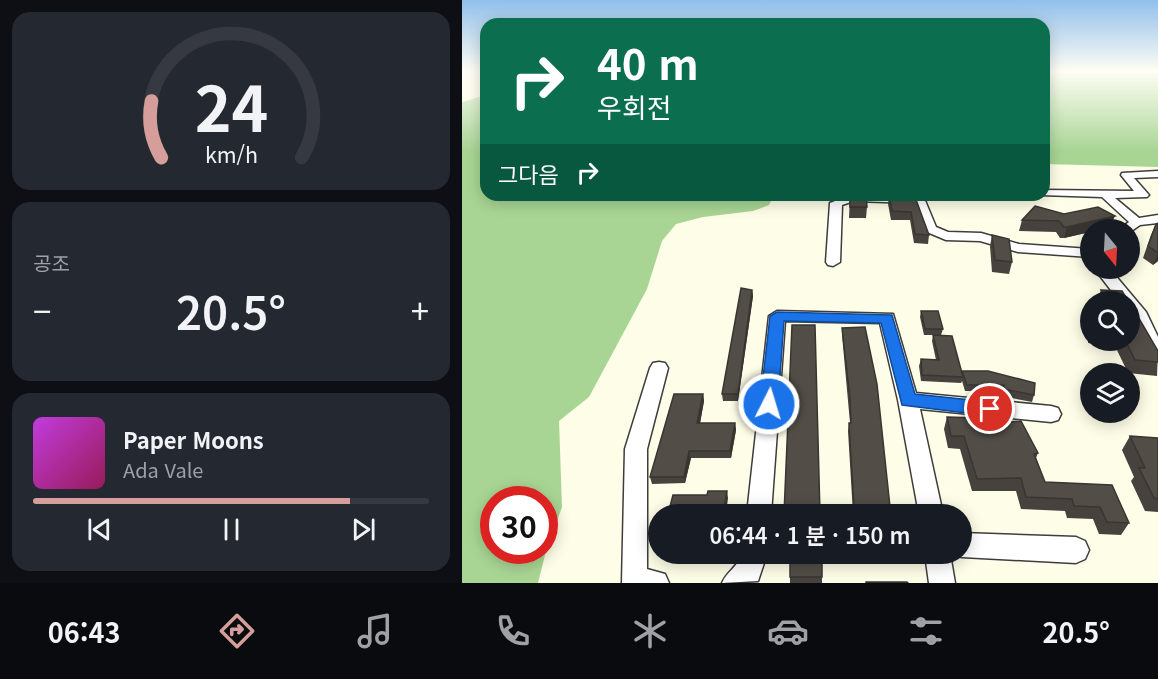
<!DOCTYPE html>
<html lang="ko">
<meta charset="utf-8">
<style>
:root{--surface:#171b24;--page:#242831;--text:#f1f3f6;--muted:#9ea1a6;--line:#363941;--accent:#d59e9a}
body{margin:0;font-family:Georgia,"Noto Sans KR",serif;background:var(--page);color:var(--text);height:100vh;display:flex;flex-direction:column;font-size:22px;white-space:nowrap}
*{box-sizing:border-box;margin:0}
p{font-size:20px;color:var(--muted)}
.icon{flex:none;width:33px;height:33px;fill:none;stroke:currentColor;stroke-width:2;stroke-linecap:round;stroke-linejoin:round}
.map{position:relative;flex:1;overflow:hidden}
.side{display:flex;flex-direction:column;gap:12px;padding:12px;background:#0d0f14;width:462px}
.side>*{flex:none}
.hud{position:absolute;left:18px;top:18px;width:570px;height:183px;border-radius:18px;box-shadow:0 3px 15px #0003;background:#0b6e4f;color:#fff;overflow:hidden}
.needle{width:39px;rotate:162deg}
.tools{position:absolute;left:618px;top:219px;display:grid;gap:12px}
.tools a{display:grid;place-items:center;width:60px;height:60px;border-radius:50%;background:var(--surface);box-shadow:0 3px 15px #0003;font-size:30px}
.speed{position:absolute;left:18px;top:486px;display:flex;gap:12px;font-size:30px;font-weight:700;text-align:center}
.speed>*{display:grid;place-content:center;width:78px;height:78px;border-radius:50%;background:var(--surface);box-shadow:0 3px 15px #0003;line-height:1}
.speed .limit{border:9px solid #d22;background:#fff;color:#111}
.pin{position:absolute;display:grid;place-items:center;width:51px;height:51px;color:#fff;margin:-26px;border:3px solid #fff;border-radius:50%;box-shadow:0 2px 6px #0007}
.me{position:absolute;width:66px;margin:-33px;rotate:5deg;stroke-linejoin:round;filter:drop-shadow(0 0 4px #0008)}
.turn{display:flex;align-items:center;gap:21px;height:126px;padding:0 18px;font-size:27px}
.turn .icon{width:78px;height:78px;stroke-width:2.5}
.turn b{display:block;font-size:42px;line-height:51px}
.then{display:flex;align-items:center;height:57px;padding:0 18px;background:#0003;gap:12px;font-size:22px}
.big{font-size:45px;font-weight:600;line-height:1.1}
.side .card{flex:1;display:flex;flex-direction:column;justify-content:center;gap:9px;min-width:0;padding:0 21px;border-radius:18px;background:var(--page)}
.side .dial{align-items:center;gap:0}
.dial svg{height:156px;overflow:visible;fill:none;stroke:var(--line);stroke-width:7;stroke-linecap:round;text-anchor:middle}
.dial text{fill:var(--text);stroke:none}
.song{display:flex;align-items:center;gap:18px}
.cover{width:72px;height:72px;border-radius:9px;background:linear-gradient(135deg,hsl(290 70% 55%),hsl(330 70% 35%))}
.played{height:6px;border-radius:3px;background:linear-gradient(90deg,var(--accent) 80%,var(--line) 80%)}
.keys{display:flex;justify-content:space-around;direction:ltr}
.heat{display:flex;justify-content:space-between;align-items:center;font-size:33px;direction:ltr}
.trip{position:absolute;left:186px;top:504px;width:324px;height:60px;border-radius:30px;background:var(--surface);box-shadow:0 3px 15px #0003;font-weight:600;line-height:60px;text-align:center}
.tab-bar{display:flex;height:96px;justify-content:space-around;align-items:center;background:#090b0e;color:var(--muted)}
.tab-bar .icon{width:42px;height:42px}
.tab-bar .selected{color:var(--accent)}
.tab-bar b{font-size:27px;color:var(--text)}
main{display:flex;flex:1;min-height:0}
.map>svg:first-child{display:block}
</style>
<main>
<section class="side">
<div class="card dial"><svg viewBox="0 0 100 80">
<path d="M14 69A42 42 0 1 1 86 69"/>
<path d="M14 69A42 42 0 0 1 9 40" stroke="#d59e9a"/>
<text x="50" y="56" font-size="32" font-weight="700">24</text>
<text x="50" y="72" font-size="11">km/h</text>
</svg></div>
<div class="card"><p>공조</p>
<div class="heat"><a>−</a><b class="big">20.5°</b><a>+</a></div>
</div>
<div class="card">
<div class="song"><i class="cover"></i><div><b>Paper Moons</b><p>Ada Vale</p></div></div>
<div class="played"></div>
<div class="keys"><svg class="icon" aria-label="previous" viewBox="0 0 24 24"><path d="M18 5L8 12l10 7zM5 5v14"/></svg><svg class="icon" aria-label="pause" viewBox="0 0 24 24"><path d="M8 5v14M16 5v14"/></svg><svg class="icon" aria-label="next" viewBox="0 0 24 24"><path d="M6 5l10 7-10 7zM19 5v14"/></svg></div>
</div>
</section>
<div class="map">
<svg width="696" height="583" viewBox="0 0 696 583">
<rect width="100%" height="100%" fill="#fefde7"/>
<path fill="#a8d594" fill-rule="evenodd" d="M 582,71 L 696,71 L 696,167 L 582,164 Z
M 24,95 L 24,195 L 312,195 L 307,205 L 291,211 L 241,217 L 214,224 L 200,241 L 185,289 L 127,397 L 97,421 L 100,507 L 83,555 L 76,583 L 0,583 L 0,102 ZM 32,500 L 82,500 L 82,550 L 32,550 Z"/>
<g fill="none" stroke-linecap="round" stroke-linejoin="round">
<defs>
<path id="minor" d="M 696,171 L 696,177 L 672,178 L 687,195 L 685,197 L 653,198 L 677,218 L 696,215 L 696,223 L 678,225 L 668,232 L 668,230 L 656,230 L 667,222 L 640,197 L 578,195 L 582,195 L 582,190 L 672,191 L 659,175 L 660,173 Z
M 389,195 L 462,198 L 474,227 L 486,232 L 519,233 L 557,244 L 628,249 L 628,257 L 556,252 L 518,241 L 484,240 L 465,232 L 453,203 L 392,201 L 380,205 L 378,262 L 371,266 L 366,265 L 364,262 L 368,203 Z
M 632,268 L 647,268 L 684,312 L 696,337 L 696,361 L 690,359 L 687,355 L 668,312 L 668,302 L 658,302 Z
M 315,311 L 431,314 L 454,393 L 589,406 L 596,408 L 599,414 L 596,420 L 589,422 L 458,409 L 481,514 L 457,514 L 436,400 L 418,323 L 323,321 L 309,514 L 285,514 L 307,316 Z
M 197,362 L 203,363 L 206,368 L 185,449 L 185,569 L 203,574 L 207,583 L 160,583 L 163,449 L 188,368 L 191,363 Z
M 500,533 L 614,537 L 623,541 L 627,550 L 623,559 L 614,563 L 500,557 L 491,554 L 500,554 Z
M 280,554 L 305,554 L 296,581 L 260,583 C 265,571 276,567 280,554 Z
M 463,554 L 488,554 L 493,583 L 467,583 Z"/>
</defs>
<use href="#minor" stroke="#3d3d3d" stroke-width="3"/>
<use href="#minor" fill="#fff" fill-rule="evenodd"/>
</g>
<path fill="#47423d" d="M 388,195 L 405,207 L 404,218 L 387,218 Z
M 427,196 L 453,197 L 467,235 L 466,244 L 452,243 L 448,220 L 429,220 L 426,204 Z
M 573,206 L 648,227 L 640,230 L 628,230 L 628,232 L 602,238 L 598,238 L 594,232 L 557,231 L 560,220 Z
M 696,223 L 696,261 L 691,265 L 681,258 L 689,235 L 694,224 Z
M 530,235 L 550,262 L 547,274 L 530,272 L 528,246 Z
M 290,290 L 291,296 L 276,401 L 261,401 L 260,394 Z
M 639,290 L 667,302 L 634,302 Z
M 459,311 L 481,329 L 479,335 L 500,372 L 500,371 L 572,395 L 570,402 L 539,396 L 540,391 L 503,391 L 500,381 L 499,383 L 459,381 L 457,366 L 459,359 L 474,360 L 470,341 L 471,335 L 462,335 L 458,317 Z
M 628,327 L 628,340 L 668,340 L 696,351 L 695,376 L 666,373 L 653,346 L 626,343 L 627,331 Z
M 380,328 L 428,507 L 427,514 L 391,514 L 386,431 L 387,423 L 388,423 L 380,335 Z
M 241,394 L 242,401 L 238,423 L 273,423 L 274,430 L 269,458 L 229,458 L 223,483 L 190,484 L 188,477 Z
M 485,417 L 520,424 L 576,453 L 574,458 L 583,482 L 650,485 L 667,523 L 659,535 L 637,534 L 631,519 L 605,518 L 603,511 L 559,509 L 554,491 L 510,491 L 498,449 L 486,448 L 482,429 Z
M 668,436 L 696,438 L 696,512 L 683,511 L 669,481 L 672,477 L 660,450 Z
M 360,554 L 360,583 L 328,583 L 328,577 Z
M 394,554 L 435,554 L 433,564 L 395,564 Z"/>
<path fill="#393632" d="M 653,216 L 648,227 L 640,230 L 628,230 L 628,232 L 602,238 L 605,227 Z
M 696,253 L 696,261 L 691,265 Z
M 290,290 L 291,296 L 276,401 L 276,394 Z
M 241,394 L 242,401 L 237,429 L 235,423 Z
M 273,423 L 274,430 L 269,458 L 268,451 Z
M 227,451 L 229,458 L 223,483 L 222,477 Z
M 265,491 L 266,498 L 264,514 L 261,514 Z"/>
<path fill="#524d47" stroke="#393632" stroke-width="1.5" d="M 388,195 L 404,195 L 405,207 L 388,207 Z
M 427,196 L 453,197 L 467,235 L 453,234 L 449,212 L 430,211 Z
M 573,206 L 602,214 L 636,207 L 653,216 L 605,227 L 602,227 L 597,221 L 560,220 Z
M 696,223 L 696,253 L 686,246 L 694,224 Z
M 530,235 L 547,239 L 550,262 L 533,260 Z
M 279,288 L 290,290 L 276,394 L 260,394 Z
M 639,290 L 660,291 L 667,302 L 647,302 Z
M 668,303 L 696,351 L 696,362 L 673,360 L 663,340 L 668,340 Z
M 459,311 L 476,311 L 481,329 L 463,329 Z
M 330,325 L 353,325 L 358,514 L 322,514 Z
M 403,327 L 415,384 L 428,507 L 392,507 L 387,423 L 389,423 L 388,398 L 380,328 Z
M 471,335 L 490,336 L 501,377 L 460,375 L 459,359 L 477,360 Z
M 500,371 L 526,371 L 573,383 L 572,395 L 541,389 L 542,385 L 505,385 Z
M 212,394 L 241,394 L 235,423 L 273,423 L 268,451 L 227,451 L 222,477 L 188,477 Z
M 485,417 L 518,418 L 520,424 L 559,421 L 576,453 L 572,454 L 583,482 L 650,485 L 667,523 L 645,522 L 638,507 L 612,506 L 610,499 L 564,497 L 559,478 L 515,479 L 502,436 L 489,436 Z
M 668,436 L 696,438 L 696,499 L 692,498 L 677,468 L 683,468 Z
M 246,491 L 265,491 L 261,514 L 206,514 L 211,495 L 245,495 Z
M 328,554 L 360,554 L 360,577 L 328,577 Z
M 404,582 L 445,582 L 446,583 L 404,583 Z"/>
<linearGradient id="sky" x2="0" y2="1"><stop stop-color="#91bfec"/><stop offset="0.47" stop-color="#fffef4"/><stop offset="1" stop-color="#fffef4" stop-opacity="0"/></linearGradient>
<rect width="696" height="152" fill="url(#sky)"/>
<path fill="#1a73e8" stroke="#114b97" stroke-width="1.5" d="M 315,312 L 430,315 L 453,394 L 528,402 L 534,404 L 537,409 L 534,414 L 528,416 L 440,405 L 419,323 L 322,321 L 316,404 L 313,409 L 301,409 L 298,404 L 308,316 Z"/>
</svg>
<div class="tools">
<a><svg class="needle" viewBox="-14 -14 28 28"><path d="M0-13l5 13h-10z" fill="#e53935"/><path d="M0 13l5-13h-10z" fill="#9ea1a6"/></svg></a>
<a><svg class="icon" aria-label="search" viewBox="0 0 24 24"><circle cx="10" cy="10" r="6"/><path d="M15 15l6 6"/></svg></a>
<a><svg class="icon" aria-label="layers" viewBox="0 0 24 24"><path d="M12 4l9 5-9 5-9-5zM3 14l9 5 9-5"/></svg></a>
</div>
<div class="speed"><div class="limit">30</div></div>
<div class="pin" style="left:528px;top:409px;background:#d93025"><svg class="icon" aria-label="arrive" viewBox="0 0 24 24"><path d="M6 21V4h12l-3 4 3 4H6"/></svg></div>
<svg class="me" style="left:307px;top:404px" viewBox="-20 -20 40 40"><circle r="17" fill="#1a73e8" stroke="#fff" stroke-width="3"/><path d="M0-11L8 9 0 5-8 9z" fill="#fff"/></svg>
<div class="trip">06:44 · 1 분 · 150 m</div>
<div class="hud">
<div class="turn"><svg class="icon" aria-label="right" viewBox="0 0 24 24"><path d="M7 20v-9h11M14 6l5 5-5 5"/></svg><div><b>40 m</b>우회전</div></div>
<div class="then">그다음<svg class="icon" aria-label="right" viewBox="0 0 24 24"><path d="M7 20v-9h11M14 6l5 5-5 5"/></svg></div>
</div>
</div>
</main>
<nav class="tab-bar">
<b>06:43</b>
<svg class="icon selected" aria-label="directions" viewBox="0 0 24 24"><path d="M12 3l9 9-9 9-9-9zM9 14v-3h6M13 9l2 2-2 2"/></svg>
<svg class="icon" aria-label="music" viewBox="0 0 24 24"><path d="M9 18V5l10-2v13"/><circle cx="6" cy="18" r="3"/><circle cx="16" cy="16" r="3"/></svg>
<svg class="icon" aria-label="phone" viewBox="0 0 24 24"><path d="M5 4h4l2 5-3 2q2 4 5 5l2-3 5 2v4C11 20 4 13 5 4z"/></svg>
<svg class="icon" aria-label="climate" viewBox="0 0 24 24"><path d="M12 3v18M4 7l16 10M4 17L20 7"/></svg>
<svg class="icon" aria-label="car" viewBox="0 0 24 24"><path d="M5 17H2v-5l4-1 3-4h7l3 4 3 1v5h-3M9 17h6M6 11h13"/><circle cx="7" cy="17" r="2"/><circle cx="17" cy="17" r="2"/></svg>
<svg class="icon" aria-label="filters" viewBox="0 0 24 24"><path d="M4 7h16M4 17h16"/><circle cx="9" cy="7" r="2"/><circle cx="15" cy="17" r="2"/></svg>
<b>20.5°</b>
</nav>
